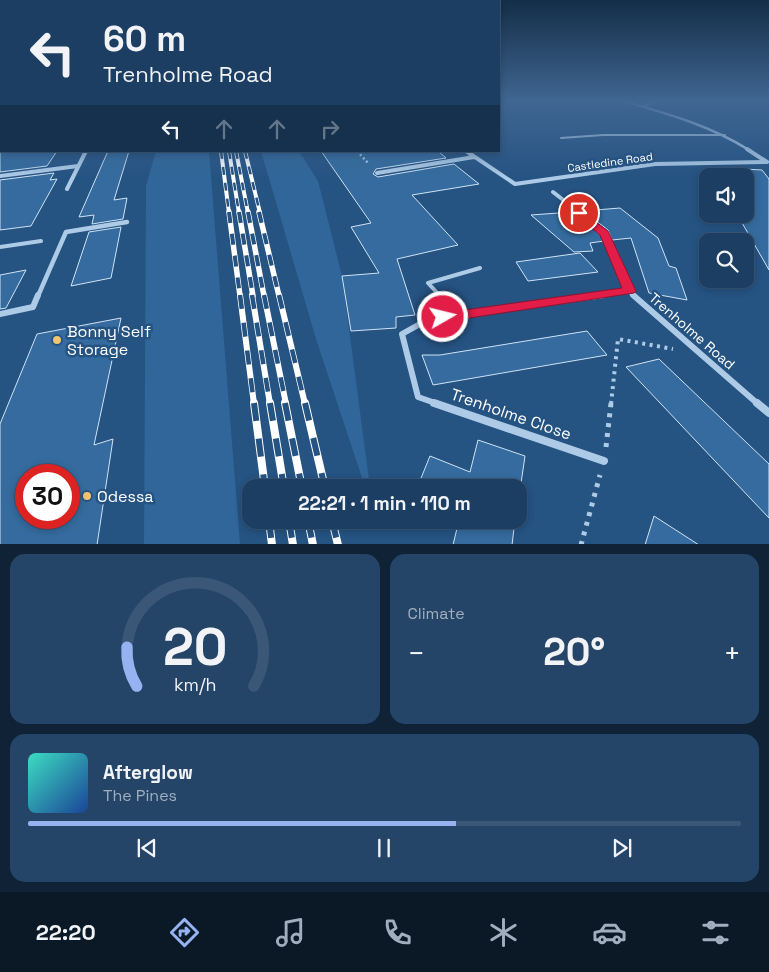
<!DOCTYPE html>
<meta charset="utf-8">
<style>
:root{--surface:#1c3e62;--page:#254568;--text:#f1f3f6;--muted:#a0aebe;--line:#3a5777;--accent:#95b2f1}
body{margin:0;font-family:"Space Grotesk",sans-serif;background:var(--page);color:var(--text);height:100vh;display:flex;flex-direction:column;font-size:19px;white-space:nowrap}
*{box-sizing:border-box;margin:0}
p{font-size:16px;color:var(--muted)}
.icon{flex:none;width:28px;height:28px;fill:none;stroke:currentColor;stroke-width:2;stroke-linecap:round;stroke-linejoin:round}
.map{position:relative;height:544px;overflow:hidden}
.side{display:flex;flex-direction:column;gap:10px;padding:10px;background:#0f2236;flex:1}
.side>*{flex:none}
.hud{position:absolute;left:0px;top:0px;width:500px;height:152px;box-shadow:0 2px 8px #0003,0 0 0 1px var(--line);background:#1c3e62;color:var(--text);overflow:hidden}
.controls{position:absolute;left:699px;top:168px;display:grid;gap:10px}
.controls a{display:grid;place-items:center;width:55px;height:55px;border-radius:10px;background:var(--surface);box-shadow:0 2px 8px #0003,0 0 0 1px var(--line);font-size:25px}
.speed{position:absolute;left:15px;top:464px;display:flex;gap:10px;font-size:25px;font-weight:700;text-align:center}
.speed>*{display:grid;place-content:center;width:65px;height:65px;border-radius:50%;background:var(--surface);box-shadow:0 2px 8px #0003,0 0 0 1px var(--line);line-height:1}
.speed .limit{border:8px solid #d22;background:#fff;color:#111}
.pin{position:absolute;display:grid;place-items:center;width:42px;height:42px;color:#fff;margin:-21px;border:2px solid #fff;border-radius:50%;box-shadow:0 1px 5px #0007}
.me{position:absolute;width:55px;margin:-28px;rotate:82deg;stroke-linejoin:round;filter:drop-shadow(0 0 4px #0008)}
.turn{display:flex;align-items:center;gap:18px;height:105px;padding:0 20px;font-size:22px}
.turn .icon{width:65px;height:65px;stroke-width:2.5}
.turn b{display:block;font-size:35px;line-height:42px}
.lanes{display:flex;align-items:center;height:48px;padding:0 20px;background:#0003;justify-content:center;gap:25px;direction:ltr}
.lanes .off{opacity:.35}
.big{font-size:38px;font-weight:700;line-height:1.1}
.side .card{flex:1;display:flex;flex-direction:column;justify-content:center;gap:8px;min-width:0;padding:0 18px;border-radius:15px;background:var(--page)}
.side .dial{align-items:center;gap:0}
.dial svg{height:130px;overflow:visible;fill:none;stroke:var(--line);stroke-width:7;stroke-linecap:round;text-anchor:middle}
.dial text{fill:var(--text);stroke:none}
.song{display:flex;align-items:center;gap:15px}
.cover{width:60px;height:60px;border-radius:8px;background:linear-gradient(135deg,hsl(170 70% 55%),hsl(220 70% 35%))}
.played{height:5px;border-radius:2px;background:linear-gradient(90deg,var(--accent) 60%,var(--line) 60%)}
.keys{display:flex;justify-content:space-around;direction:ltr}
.heat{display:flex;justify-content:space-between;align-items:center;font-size:28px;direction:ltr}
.side .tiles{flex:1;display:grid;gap:10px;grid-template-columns:1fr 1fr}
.card:last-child{grid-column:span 2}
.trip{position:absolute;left:242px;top:479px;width:285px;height:50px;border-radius:15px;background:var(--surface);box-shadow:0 2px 8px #0003,0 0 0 1px var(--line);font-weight:700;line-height:50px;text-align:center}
.tabs{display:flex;height:80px;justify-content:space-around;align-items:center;background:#0b1927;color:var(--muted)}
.tabs .icon{width:35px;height:35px}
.tabs .on{color:var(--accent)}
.tabs b{font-size:22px;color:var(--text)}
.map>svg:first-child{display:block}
</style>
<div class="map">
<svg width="769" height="545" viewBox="0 0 769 545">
<rect width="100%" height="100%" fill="#255382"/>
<path fill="#306699" d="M 156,151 L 209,151 L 240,544 L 144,544 L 146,186 Z
M 261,151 L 299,151 L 318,181 L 342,276 L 370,487 L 365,487 L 316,339 Z"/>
<path fill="#356b9e" stroke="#d0e3f5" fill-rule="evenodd" d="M 0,151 L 57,151 L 47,166 L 0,172 Z
M 108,151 L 129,151 L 114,200 L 127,198 L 123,219 L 92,224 L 94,215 L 79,217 Z
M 321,151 L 438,151 L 446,158 L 376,169 L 373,174 L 378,177 L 454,164 L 479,184 L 412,195 L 458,245 L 397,259 L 415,315 L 396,317 L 396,328 L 351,331 L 342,276 L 379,273 L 351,227 L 371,223 Z
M 745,169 L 762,170 L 769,179 L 769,270 L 737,214 L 745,214 Z
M 54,173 L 50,180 L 57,179 L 31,226 L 0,230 L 0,180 Z
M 620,208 L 658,238 L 669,266 L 676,268 L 687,300 L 649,293 L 631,238 L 612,240 L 608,230 L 583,211 Z
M 572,212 L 602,236 L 604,241 L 590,243 L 593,251 L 574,252 L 531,215 Z
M 121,227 L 111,278 L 71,286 L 89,232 Z
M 580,253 L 598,272 L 528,281 L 516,262 Z
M 26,270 L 6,308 L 0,309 L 0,275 Z
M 121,318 L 94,445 L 113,439 L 97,545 L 0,545 L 0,424 L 37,334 ZM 26,475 L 69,475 L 69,518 L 26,518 Z
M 587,331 L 607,355 L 433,385 L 422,355 L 440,355 Z
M 659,359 L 769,464 L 769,518 L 626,367 Z
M 478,440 L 525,456 L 519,497 L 519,488 L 417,488 L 430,456 L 470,472 Z
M 654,516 L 699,545 L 645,545 Z
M 459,520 L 515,520 L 512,545 L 453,545 Z"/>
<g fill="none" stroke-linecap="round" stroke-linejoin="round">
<path stroke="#adcbe7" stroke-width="2.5" stroke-dasharray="2 2.5" stroke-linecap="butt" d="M 357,151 L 369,164"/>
<path stroke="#adcbe7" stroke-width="4" stroke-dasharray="3 4.5" stroke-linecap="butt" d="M 611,404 L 618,339 L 673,349"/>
<path stroke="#adcbe7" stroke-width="5" stroke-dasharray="4 6" stroke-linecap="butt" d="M 606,447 L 611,403
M 581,545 L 600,475"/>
<path stroke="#adcbe7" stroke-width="2" d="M 643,106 L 658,101
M 561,138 L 603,135 L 725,135"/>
<path stroke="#adcbe7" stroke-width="4" d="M 0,247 L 41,241
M 440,296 L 428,283 L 480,268"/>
<path stroke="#adcbe7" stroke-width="4.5" d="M 438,295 L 457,315"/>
<path stroke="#adcbe7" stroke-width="2.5" d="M 623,101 C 668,114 709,125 749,150"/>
<path stroke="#adcbe7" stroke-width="4" d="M 747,149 L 767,162
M 466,151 L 515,184 L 655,164 L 767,162
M 377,173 L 474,157
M 0,176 L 78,166
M 67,189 L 86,151
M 553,192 L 580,213"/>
<path stroke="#adcbe7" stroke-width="4.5" d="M 578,212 L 605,233 L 629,291 L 634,296
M 38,296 L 66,232 L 127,222
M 595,296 L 629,291"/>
<path stroke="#adcbe7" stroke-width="6" d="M 633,295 L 758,404
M 0,314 L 33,307 L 38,295
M 438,404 L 418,397 L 402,334 L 429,319 L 604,295"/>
<path stroke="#adcbe7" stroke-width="8" d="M 434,403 L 604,461
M 757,403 L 769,413"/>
<path fill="#d7e6f6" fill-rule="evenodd" d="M 1,123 L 1,127 L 0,128 L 0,124 Z"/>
<defs>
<path id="rail-far3" d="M 221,151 L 229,213
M 229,151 L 239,213
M 236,151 L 248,213
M 245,151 L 260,213"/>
<path id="rail-far2" d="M 229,212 L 240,296
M 239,212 L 253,296
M 248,212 L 264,296
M 259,212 L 279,296"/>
<path id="rail-far1" d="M 240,295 L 254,404
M 252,295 L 270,404
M 264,295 L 286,404
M 279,295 L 305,404"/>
<path id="rail" d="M 254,403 L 265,488
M 270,403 L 284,488
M 285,403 L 302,488
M 305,403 L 325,488
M 269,520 L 272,545
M 289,520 L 293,545
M 308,520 L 313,545
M 332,520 L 338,545"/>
</defs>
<use href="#rail-far3" stroke="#fff" stroke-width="4"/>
<use href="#rail-far2" stroke="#fff" stroke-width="5.5"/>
<use href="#rail-far1" stroke="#fff" stroke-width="6"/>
<use href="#rail" stroke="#fff" stroke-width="8"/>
<use href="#rail-far3" stroke="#255382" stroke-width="2.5" stroke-dasharray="8" stroke-linecap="butt"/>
<use href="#rail-far2" stroke="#255382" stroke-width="4" stroke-dasharray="11" stroke-linecap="butt"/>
<use href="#rail-far1" stroke="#255382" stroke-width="4.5" stroke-dasharray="14" stroke-linecap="butt"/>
<use href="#rail" stroke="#255382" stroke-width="6" stroke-dasharray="18" stroke-linecap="butt"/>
</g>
<linearGradient id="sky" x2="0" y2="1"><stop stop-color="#142e48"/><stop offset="0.57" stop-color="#406692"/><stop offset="1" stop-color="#406692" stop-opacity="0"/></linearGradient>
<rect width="769" height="178" fill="url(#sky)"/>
<path fill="#e11d48" stroke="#92132f" d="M 579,210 L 608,231 L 636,291 L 634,293 L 443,322 L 438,320 L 437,317 L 438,314 L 443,313 L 622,288 L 600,235 L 576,215 L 576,211 Z"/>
<g fill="#f0c471" stroke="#255382" stroke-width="2">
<circle cx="57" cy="340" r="5"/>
<circle cx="87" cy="496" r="5"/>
</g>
<g text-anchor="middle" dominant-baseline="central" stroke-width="5" stroke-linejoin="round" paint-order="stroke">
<g font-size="11" fill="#fff" stroke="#255382">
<text transform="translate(610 162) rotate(-8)">Castledine Road</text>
</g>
<g font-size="14" fill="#fff" stroke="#255382">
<text transform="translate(692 331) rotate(41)">Trenholme Road</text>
</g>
<g font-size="16" fill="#fff" stroke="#255382" text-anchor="start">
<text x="67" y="331">Bonny Self<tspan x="67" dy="18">Storage</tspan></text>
<text x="97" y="496">Odessa</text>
</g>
<g font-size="16" fill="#fff" stroke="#255382">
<text transform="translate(511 414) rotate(19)">Trenholme Close</text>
</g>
</g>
</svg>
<div class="controls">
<a><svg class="icon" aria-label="sound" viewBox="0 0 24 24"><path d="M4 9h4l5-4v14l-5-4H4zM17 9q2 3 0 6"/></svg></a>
<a><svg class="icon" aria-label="search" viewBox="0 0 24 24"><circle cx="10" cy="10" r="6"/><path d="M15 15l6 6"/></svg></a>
</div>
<div class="speed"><div class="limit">30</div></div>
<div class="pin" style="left:579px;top:213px;background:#d93025"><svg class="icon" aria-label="arrive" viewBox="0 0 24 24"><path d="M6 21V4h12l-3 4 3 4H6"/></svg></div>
<svg class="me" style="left:443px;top:317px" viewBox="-20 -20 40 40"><circle r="17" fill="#e11d48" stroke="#fff" stroke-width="3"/><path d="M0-11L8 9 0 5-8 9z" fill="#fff"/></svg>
<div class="trip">22:21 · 1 min · 110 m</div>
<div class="hud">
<div class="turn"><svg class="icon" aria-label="left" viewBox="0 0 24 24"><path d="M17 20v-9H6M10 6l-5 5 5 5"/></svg><div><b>60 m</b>Trenholme Road</div></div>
<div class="lanes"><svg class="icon" aria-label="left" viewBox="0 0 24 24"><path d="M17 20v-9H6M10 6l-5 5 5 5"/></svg><svg class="icon off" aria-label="ahead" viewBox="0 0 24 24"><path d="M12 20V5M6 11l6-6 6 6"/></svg><svg class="icon off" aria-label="ahead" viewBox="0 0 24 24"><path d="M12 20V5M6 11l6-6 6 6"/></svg><svg class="icon off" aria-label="right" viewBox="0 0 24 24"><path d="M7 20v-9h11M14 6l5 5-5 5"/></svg></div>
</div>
</div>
<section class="side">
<div class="tiles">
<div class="card dial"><svg viewBox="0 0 100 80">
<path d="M14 69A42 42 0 1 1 86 69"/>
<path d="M14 69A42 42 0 0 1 8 45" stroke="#95b2f1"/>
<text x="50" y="56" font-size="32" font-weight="700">20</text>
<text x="50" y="72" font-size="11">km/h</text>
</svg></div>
<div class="card"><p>Climate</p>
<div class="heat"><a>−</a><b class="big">20°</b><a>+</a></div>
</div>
<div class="card">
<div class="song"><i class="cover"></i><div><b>Afterglow</b><p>The Pines</p></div></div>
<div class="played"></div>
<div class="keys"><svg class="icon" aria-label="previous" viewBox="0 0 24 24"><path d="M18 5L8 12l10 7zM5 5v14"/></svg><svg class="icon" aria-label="pause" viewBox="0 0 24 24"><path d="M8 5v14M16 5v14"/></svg><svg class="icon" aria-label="next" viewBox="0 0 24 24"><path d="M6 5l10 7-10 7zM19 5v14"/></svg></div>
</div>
</div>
</section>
<nav class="tabs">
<b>22:20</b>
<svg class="icon on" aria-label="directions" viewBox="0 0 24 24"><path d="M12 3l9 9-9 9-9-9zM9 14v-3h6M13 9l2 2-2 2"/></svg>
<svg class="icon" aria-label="music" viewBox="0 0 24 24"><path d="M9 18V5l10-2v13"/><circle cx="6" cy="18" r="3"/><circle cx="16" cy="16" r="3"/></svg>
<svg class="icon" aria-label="phone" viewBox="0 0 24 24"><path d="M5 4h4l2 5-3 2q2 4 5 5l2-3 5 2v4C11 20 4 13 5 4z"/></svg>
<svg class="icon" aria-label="climate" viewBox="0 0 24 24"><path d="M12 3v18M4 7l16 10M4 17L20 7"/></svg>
<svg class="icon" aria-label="car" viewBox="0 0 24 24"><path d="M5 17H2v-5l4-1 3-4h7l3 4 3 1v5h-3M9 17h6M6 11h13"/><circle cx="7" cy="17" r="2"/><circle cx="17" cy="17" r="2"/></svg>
<svg class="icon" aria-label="filters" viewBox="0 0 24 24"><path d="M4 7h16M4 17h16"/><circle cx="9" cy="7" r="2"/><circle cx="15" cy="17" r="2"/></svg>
</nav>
